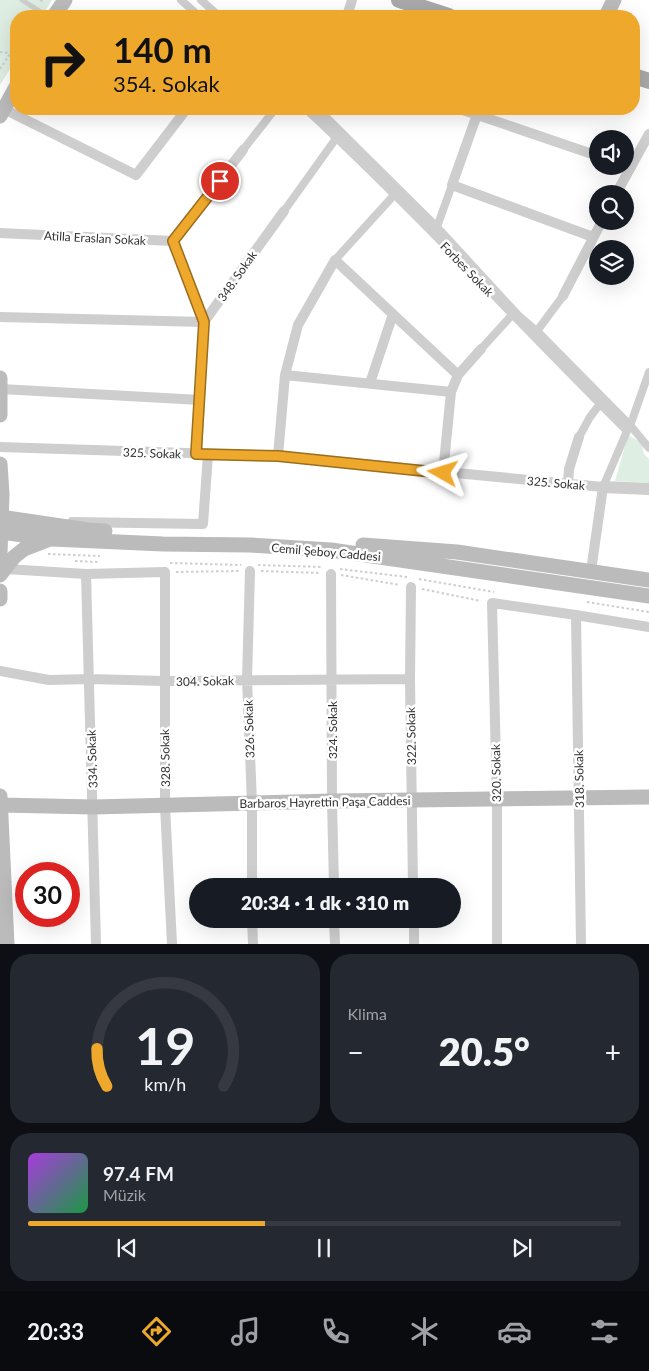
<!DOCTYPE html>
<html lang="tr">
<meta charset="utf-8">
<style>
:root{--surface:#171b24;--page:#242831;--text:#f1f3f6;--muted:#9ea1a6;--line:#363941;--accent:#eea92d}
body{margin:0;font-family:Lato,sans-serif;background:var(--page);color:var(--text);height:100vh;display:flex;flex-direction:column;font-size:19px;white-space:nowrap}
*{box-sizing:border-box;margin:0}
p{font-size:16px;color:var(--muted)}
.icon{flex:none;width:28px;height:28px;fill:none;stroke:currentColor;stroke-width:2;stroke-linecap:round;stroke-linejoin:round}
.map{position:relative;height:944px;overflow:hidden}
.sheet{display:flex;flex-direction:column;gap:10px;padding:10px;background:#0d0f14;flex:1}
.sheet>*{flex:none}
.hud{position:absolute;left:10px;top:10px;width:630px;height:105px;border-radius:20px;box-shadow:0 5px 20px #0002;background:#eea92d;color:#111;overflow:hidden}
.buttons{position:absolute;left:589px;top:130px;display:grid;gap:10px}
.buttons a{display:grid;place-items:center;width:45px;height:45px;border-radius:50%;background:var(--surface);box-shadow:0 5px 20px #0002;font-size:25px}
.speed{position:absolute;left:15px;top:862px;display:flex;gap:10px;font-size:25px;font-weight:700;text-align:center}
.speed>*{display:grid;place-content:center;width:65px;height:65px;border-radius:50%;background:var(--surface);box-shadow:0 5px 20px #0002;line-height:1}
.speed .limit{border:8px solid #d22;background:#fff;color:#111}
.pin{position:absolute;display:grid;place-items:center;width:42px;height:42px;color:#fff;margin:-21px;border:2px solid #fff;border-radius:50%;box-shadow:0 1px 5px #0007}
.me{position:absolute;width:55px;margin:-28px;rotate:276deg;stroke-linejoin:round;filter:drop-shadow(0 0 4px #0008)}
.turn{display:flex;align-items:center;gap:18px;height:105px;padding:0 20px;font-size:22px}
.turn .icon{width:65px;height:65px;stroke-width:2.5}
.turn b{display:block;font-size:35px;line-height:42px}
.big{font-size:38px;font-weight:800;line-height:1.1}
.sheet .card{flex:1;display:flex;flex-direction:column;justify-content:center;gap:8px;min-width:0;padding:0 18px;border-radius:20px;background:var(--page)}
.sheet .dial{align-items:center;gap:0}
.dial svg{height:130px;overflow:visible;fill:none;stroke:var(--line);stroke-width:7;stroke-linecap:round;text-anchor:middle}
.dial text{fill:var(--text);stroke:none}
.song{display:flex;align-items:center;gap:15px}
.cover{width:60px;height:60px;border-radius:8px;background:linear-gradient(135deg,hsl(280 70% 55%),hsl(140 70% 35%))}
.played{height:5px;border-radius:2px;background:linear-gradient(90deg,var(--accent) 40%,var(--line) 40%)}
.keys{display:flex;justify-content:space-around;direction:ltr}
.heat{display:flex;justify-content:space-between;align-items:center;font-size:28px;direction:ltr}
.sheet .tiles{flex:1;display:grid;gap:10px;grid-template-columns:1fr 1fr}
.card:last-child{grid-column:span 2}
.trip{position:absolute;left:189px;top:878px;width:272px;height:50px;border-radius:25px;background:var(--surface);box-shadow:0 5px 20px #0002;font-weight:800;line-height:50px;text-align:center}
.tab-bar{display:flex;height:80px;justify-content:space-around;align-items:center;background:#090b0e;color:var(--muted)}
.tab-bar .icon{width:35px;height:35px}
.tab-bar .on{color:var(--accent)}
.tab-bar b{font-size:22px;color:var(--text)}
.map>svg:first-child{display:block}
</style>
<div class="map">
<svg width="649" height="944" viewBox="0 0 649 944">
<rect width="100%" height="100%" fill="#fff"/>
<path fill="#dfeee2" d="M 0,0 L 52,0 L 42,16 L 16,16 L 16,59 L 0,85 Z
M 628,435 L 642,443 L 644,454 L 649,459 L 649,483 L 615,481 Z"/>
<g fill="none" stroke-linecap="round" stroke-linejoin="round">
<path stroke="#cecece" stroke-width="2" stroke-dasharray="2.5 2.5" stroke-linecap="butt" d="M 40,0 L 42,1 L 42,0
M 0,52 L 11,53
M 0,69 L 16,45
M 48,554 L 100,556
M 75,561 L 98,562
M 170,563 L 241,565
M 258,565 L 323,567
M 340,569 L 407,577
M 261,571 L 321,573
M 176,572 L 239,571
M 341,575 L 400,585
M 419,579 L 494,592
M 422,589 L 481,601
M 587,602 L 649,612"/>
<path stroke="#cecece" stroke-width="5" d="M 22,0 L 47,16"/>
<path stroke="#cecece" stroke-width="8" d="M 181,0 L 199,16
M 201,0 L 219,16
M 306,109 C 417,213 520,324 627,431 L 603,487
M 318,109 L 437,227 L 518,315 L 540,334 L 630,425 L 649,448
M 243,150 L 275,109
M 284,211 L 337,137
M 437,227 L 452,185
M 335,260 L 395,194
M 537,331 L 563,296
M 481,349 L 512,315
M 629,429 L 649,372
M 579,437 L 590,417 L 600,404"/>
<path stroke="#cecece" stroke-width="10" d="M 347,16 L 352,0
M 4,109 L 136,175 L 185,111 L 182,109
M 460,109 L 598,156
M 479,109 L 452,185 L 593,237
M 616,194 L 649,134
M 0,233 L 173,241
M 173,241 L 204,322 L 197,454
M 173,241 L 243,150
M 563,296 L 602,221
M 0,317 L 204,322
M 204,322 L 284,211
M 285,375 L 451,392
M 370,383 L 393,314
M 1,389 L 200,400
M 0,447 L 278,456 L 603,487 L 591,571
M 278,456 L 285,375 L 298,325 L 335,260 L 458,375
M 443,473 L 451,392 L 458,375 L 481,349
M 568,484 L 569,469 L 579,437
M 72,522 L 203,524 L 208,455
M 6,569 L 86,574 L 165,572 L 165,806 L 172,944
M 250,571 L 247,680 L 252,803 L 252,886
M 86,574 L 96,944
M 331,574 L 332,801 L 334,886
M 411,587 L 410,679 L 413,886
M 576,615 L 581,944
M 0,671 L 49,680 L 90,679 L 164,681 L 410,679
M 252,919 L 253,944
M 334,919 L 335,944
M 414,919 L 414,944
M 497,944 L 497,800 L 492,603 L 576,615 L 649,627"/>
<path stroke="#cecece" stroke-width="12" d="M 603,487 L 649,489"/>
<path stroke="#bbb" stroke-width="15" d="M 54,16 L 65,0
M 606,16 L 614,0
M 0,116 L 16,87
M 0,378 L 0,415
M 0,464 L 2,494 L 0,555
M 0,517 L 88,530 L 105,531
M 0,532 L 52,539 L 163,544 L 250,545 L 331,550 L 649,596
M 363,545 L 457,552 L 649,580
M 0,575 L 14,557 L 24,549 L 50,539
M 0,591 L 0,599
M 0,796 L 7,944
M 0,805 L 93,807 L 332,801 L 649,797"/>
<path stroke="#a9a9a9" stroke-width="16" d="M 399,0 L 449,16
M 634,76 L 649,81"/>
</g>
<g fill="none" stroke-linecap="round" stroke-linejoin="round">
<defs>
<path id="route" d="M 220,181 L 173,241 L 204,322 L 196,454 L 278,456 L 443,473"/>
</defs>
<use href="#route" stroke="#9b6e1d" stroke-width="12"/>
<use href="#route" stroke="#eea92d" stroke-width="9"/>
</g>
<g text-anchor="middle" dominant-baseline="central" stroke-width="5" stroke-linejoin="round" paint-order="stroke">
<g font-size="12" fill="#313131" stroke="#fff">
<text transform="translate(95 238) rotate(3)">Atilla Eraslan Sokak</text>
<text transform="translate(467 269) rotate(46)">Forbes Sokak</text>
<text transform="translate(237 276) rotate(-55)">348. Sokak</text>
<text transform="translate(152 453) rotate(2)">325. Sokak</text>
<text transform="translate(556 483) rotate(5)">325. Sokak</text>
<text transform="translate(326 552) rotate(5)">Cemil Şeboy Caddesi</text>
<text transform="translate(205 681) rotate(-1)">304. Sokak</text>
<text transform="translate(249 729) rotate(-92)">326. Sokak</text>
<text transform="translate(332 730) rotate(-90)">324. Sokak</text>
<text transform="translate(411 736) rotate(-91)">322. Sokak</text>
<text transform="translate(165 758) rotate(-91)">328. Sokak</text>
<text transform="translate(92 759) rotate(-92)">334. Sokak</text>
<text transform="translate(496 773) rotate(-91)">320. Sokak</text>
<text transform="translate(579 779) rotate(-91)">318. Sokak</text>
<text transform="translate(325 802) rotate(-1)">Barbaros Hayrettin Paşa Caddesi</text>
</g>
</g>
</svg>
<div class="buttons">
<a><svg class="icon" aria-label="sound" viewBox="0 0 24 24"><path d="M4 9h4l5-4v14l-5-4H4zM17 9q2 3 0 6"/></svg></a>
<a><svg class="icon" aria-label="search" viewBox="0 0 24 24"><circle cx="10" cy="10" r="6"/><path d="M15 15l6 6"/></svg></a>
<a><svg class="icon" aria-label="layers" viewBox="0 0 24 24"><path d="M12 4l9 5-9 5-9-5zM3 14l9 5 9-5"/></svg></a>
</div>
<div class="speed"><div class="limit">30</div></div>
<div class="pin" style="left:220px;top:181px;background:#d93025"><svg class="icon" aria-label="arrive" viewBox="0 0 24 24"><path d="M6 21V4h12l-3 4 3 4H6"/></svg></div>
<svg class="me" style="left:443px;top:473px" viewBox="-20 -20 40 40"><path d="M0-17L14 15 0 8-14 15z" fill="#eea92d" stroke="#fff" stroke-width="4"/></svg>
<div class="trip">20:34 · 1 dk · 310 m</div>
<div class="hud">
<div class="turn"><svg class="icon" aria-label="right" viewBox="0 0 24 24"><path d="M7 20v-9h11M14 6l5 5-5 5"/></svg><div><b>140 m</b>354. Sokak</div></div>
</div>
</div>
<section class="sheet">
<div class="tiles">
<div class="card dial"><svg viewBox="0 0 100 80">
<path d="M14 69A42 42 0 1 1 86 69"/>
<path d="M14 69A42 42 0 0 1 8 46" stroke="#eea92d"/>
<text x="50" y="56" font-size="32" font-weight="700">19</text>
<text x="50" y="72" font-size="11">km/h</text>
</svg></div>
<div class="card"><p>Klima</p>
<div class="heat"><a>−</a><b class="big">20.5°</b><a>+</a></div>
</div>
<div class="card">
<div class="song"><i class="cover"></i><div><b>97.4 FM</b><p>Müzik</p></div></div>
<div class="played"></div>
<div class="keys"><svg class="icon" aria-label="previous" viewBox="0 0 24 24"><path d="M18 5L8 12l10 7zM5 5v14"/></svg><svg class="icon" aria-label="pause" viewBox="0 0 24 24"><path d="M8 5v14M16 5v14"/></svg><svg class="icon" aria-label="next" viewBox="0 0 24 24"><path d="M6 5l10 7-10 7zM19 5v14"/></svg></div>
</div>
</div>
</section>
<nav class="tab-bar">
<b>20:33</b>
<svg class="icon on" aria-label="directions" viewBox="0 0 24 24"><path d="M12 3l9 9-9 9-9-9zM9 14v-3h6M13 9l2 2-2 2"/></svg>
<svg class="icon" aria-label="music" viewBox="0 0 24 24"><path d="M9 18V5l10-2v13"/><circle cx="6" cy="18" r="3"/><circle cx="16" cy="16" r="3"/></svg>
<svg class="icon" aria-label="phone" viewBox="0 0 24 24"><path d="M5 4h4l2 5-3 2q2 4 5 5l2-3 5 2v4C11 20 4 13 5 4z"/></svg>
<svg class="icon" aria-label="climate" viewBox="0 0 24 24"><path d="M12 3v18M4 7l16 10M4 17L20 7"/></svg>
<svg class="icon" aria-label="car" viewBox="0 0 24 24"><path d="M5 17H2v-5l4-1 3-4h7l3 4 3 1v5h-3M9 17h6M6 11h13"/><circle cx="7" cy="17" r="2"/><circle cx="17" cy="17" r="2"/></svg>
<svg class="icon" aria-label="filters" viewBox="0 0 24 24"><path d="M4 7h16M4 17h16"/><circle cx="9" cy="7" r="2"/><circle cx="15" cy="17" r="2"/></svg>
</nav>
